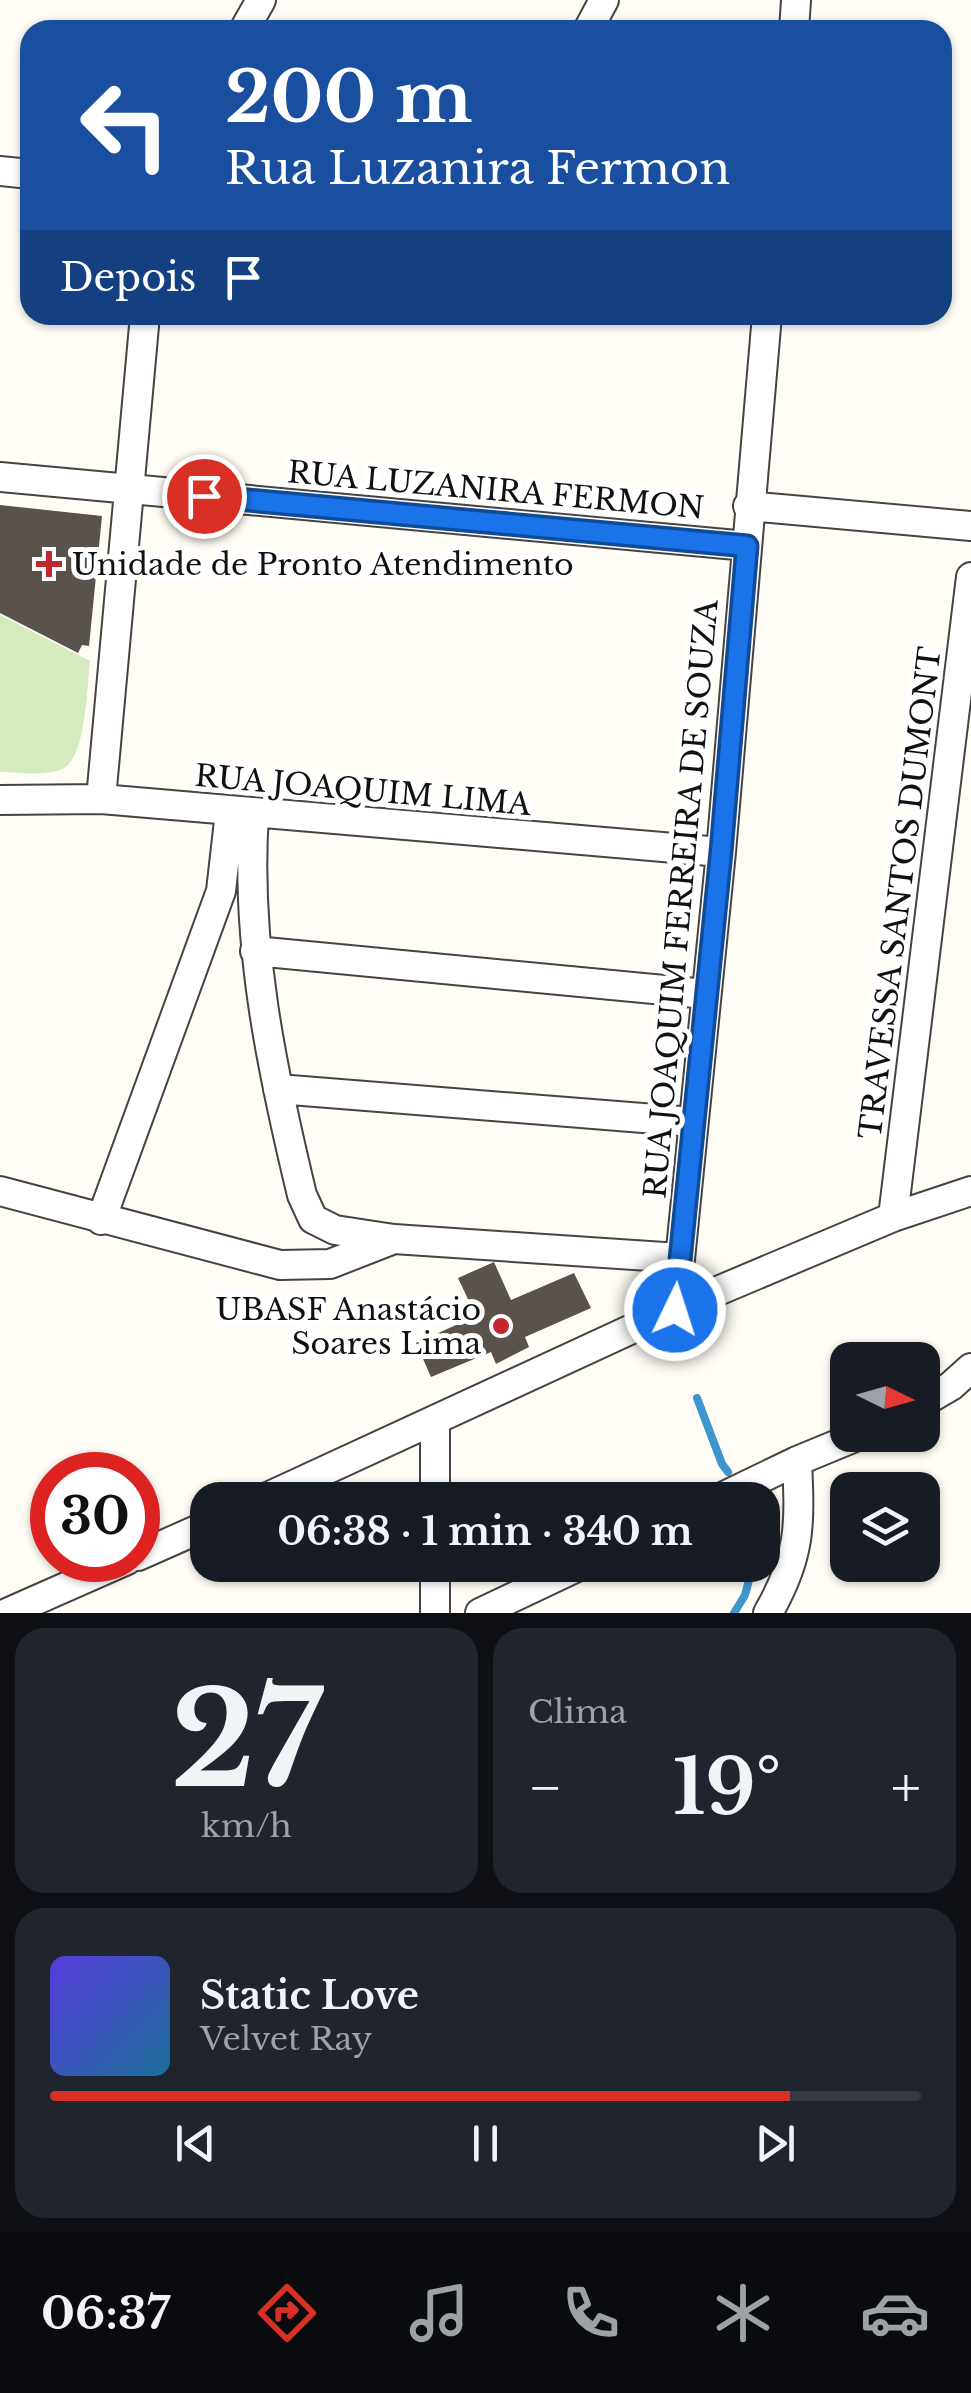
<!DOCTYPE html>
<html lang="pt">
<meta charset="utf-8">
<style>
:root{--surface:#171b24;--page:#20242c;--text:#f1f3f6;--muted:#9ea1a6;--line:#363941;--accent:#d93025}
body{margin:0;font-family:"Libre Baskerville",serif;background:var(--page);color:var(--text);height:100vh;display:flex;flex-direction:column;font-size:38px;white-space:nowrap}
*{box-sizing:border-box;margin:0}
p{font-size:32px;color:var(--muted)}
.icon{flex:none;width:55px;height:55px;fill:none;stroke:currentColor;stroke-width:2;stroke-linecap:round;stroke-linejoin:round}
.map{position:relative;height:1613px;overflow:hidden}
.side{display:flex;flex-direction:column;gap:15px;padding:15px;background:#0d0f14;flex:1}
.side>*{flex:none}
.hud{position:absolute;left:20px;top:20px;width:932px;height:305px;border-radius:30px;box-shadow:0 2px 8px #0004;background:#1a4fa0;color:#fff;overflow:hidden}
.needle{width:65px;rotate:95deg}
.buttons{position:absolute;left:830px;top:1342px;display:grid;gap:20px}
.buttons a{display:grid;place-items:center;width:110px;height:110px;border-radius:20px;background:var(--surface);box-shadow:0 2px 8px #0004;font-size:50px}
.speed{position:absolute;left:30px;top:1452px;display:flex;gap:20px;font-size:50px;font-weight:700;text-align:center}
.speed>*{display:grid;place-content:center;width:130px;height:130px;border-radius:50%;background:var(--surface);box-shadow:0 2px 8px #0004;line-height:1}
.speed .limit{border:15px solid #d22;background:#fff;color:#111}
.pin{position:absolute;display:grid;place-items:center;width:85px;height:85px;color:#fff;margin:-42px;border:5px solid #fff;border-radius:50%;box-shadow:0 2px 10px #0007}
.me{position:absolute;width:110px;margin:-55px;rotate:4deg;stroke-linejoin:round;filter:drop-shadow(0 0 8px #0008)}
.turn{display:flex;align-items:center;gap:35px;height:210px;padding:0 40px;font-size:45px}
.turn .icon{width:130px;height:130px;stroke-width:2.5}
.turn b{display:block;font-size:70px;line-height:85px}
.then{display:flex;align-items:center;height:95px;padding:0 40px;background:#0003;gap:20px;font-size:38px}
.big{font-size:75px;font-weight:700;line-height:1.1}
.side .tile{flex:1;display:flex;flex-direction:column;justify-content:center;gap:15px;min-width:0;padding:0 35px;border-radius:30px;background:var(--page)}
.side .dial{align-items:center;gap:0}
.dial b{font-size:130px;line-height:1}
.song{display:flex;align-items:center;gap:30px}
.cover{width:120px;height:120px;border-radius:15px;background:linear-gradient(135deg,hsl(250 70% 55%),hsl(200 70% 35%))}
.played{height:10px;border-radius:5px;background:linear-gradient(90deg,var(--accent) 85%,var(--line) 85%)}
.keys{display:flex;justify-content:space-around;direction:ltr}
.heat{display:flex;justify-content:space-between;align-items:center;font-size:55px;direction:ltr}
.side .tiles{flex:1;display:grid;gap:15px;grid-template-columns:1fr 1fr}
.tile:last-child{grid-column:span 2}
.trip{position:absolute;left:190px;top:1482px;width:590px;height:100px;border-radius:30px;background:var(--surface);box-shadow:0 2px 8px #0004;font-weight:700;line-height:100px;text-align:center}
.menu{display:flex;height:160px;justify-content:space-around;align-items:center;background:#090b0e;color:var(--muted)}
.menu .icon{width:70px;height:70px}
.menu .selected{color:var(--accent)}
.menu b{font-size:45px;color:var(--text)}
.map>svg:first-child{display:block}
</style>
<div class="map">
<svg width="971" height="1613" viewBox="0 0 971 1613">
<rect width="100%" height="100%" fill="#fffdf5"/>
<path fill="#d5ebbd" d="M 0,615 L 90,661 C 87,686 86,756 64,768 C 47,777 19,772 0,772 Z"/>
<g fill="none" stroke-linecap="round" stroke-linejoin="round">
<path stroke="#3f96cf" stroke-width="8" d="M 697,1398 L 722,1464 L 728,1472
M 734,1613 L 745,1595 L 753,1565"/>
</g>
<path fill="#5a524d" d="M 0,505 L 102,516 L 89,646 L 82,645 L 78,653 L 0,613 Z
M 494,1262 L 511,1300 L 574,1273 L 591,1308 L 525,1337 L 529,1347 L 496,1364 L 491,1352 L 431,1377 L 416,1343 L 476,1316 L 458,1278 Z"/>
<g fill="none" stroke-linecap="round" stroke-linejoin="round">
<defs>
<path id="street" d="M 244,30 L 261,0
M 588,30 L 604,0
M 794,30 L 796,0
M 0,171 L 30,174
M 0,477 L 747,546
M 748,506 L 971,526
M 101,799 L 145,315
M 0,800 L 101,799 L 721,852
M 254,815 C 245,943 272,1071 302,1195 L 313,1219 L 335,1230 L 394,1239 L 679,1258
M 255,951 L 706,994
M 278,1089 L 693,1122
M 0,1191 L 280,1265 L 330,1264 L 394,1239
M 893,1217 L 971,577
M 101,1220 L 221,891 L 230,812
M 675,1309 L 721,852 L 767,315
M 922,1403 L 951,1386 L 971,1368
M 261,1500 L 675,1309 L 893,1217 L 971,1191
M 435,1500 L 435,1420
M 716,1500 L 797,1461 L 860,1435
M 138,1556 L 208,1525
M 7,1613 L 127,1560
M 435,1613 L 435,1565
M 480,1613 L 581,1565
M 768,1613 C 801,1556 800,1525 797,1461"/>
</defs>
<use href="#street" stroke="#444" stroke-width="32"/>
<use href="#street" stroke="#fff" stroke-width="28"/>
</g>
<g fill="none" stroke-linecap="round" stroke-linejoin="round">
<defs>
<path id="route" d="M 204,496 L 747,546 L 721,852 L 675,1310"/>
</defs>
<use href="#route" stroke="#114b97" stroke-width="25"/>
<use href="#route" stroke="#1a73e8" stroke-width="18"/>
</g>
<g fill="#c4262e" stroke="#fff" stroke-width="4">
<path d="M44 549h10v10h10v10h-10v10h-10v-10h-10v-10h10z"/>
<circle cx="501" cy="1326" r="10"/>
</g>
<g text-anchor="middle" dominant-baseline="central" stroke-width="10" stroke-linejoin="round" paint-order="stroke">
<g font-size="30" fill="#111" stroke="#fff">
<text transform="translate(496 490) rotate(5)">RUA LUZANIRA FERMON</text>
<text transform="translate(363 790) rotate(5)">RUA JOAQUIM LIMA</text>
<text transform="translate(900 893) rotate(-83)">TRAVESSA SANTOS DUMONT</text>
<text transform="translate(681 899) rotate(-85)">RUA JOAQUIM FERREIRA DE SOUZA</text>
</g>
<g font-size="30" fill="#111" stroke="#fff" text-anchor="start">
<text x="72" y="564">Unidade de Pronto Atendimento</text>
<text x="481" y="1309" text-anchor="end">UBASF Anastácio<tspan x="481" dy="34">Soares Lima</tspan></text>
</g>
</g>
</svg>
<div class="buttons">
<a><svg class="needle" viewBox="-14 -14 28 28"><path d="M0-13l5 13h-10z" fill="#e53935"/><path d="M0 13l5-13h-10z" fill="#9ea1a6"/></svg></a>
<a><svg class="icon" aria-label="layers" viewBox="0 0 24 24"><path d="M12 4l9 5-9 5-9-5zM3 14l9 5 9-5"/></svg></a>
</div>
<div class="speed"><div class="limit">30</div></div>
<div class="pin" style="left:204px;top:496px;background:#d93025"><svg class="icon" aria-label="arrive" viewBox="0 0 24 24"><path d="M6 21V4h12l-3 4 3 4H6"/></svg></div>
<svg class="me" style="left:675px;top:1310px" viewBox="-20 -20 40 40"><circle r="17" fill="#1a73e8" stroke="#fff" stroke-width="3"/><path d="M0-11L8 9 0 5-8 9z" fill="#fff"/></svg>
<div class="trip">06:38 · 1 min · 340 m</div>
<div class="hud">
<div class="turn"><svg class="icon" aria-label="left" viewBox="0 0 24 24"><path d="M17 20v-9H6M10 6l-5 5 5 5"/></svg><div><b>200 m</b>Rua Luzanira Fermon</div></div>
<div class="then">Depois<svg class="icon" aria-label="arrive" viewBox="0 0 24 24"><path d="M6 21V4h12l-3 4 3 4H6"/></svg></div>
</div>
</div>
<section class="side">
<div class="tiles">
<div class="tile dial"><b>27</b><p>km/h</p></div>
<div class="tile"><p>Clima</p>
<div class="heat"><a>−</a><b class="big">19°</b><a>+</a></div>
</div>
<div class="tile">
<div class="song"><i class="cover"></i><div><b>Static Love</b><p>Velvet Ray</p></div></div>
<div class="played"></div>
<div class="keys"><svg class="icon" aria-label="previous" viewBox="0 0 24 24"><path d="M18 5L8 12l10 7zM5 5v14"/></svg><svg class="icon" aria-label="pause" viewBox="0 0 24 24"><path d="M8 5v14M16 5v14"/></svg><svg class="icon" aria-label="next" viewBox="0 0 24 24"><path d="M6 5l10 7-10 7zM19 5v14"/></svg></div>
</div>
</div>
</section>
<nav class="menu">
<b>06:37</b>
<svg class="icon selected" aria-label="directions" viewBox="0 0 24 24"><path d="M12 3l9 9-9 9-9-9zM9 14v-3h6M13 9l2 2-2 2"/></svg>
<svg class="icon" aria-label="music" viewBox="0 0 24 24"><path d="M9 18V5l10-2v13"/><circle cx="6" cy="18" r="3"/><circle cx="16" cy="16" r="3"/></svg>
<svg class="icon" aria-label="phone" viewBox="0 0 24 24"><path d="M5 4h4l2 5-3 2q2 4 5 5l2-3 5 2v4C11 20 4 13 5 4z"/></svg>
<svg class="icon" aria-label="climate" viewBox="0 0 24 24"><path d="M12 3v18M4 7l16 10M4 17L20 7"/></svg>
<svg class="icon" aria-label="car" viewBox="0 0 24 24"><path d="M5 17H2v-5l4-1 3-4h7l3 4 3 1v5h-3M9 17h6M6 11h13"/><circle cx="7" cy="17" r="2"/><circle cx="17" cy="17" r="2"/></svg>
</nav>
